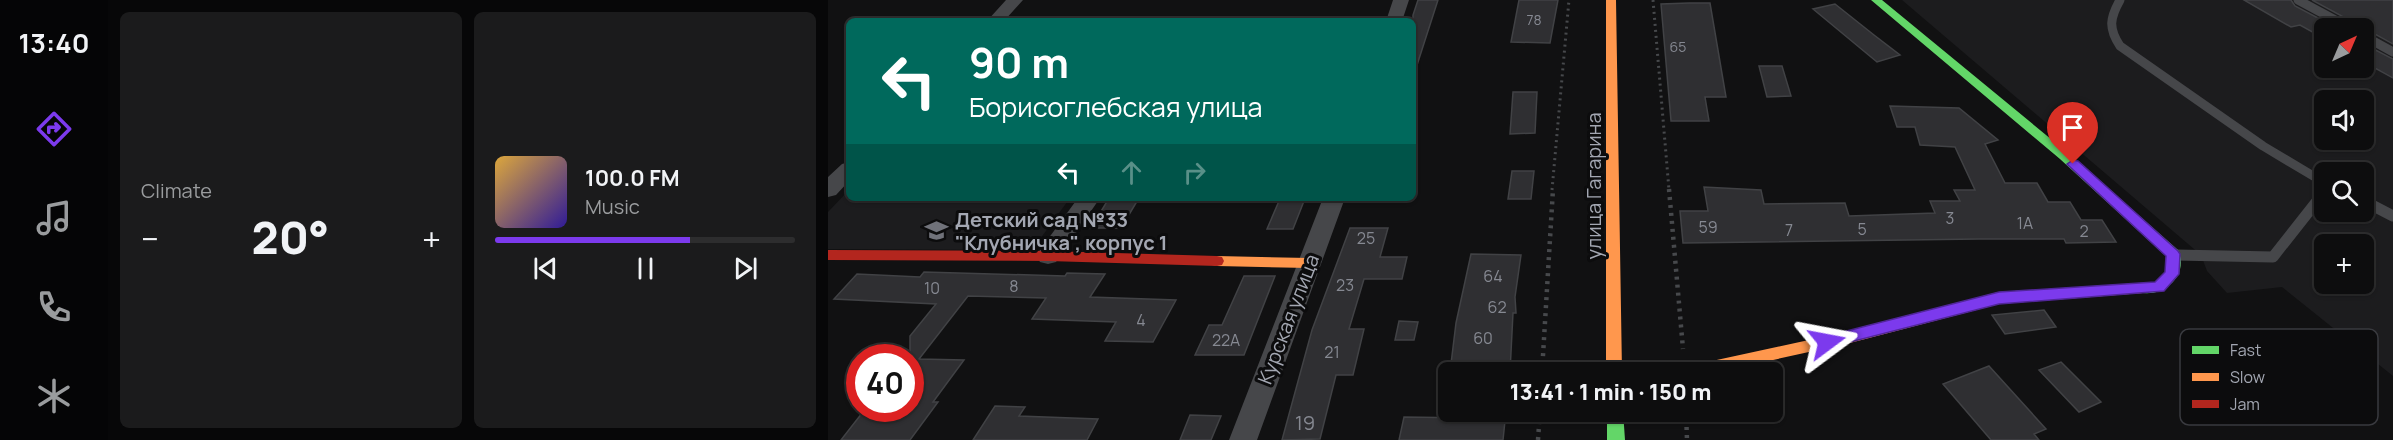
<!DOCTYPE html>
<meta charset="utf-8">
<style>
:root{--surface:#0d0d0e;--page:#1b1b1c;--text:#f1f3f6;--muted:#9a9c9e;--line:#2d2d2e;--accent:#7c3aed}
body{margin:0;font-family:Manrope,sans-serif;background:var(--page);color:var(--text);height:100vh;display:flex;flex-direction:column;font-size:22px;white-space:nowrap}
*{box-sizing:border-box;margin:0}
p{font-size:20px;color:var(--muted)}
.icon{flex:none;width:33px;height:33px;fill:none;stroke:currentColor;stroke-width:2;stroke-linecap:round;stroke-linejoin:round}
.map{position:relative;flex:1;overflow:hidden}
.sheet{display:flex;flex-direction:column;gap:12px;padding:12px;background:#070708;width:720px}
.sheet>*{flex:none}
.guide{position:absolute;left:18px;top:18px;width:570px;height:183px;border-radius:9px;box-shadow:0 2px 4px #0004,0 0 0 2px var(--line);background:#00695c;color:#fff;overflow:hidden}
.needle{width:39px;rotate:44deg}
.tools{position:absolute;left:1486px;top:18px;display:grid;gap:12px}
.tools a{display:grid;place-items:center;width:60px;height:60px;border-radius:9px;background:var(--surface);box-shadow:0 2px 4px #0004,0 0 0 2px var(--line);font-size:30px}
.speed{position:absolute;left:18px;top:344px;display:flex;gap:12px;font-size:30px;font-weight:700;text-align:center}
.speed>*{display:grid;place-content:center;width:78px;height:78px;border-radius:50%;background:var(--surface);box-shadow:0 2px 4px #0004,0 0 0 2px var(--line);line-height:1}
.speed .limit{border:9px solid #d22;background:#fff;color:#111}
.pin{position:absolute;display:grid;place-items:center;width:51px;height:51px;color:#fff;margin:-62px -26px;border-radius:50% 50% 50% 0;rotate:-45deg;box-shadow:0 0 6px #0007}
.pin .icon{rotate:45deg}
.me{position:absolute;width:66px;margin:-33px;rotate:77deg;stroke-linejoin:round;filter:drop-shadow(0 0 4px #0008)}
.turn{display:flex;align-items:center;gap:21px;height:126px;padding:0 24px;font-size:27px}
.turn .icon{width:78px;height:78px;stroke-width:2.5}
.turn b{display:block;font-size:42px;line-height:51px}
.lanes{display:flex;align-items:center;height:57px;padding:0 24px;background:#0003;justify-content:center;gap:30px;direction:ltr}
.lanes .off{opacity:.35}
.big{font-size:45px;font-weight:800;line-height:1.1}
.sheet .card{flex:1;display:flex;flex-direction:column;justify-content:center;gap:9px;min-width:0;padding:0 21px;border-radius:9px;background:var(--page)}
.song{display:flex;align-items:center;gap:18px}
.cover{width:72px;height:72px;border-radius:9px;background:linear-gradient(135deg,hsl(40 70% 55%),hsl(250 70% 35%))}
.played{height:6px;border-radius:3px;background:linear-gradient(90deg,var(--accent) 65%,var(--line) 65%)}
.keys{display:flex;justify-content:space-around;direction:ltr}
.heat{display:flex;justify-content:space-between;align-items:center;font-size:33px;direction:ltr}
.sheet .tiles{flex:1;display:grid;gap:12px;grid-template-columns:repeat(2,1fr)}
.trip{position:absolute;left:610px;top:362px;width:345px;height:60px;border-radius:9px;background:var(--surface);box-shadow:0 2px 4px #0004,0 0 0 2px var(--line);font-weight:800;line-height:60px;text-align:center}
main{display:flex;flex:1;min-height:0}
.tabs{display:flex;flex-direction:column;width:108px;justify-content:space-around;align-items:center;background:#050506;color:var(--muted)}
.tabs .icon{width:42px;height:42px}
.tabs .selected{color:var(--accent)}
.tabs b{font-size:27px;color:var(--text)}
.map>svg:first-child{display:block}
</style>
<main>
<nav class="tabs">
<b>13:40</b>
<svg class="icon selected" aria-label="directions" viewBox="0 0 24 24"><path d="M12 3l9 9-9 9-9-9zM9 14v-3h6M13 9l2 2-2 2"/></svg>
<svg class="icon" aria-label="music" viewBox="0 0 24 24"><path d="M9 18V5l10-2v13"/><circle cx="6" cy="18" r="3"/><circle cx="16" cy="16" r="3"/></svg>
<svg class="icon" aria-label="phone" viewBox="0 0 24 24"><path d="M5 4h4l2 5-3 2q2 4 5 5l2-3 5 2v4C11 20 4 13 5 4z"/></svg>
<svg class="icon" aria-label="climate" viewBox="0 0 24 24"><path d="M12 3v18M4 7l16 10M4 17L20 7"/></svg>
</nav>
<section class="sheet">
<div class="tiles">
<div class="card"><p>Climate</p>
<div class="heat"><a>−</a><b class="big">20°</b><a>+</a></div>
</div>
<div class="card">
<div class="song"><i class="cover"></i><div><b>100.0 FM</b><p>Music</p></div></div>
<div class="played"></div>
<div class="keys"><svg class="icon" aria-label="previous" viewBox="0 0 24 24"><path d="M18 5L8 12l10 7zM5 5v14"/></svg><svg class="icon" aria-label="pause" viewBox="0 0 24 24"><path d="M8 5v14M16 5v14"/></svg><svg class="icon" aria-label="next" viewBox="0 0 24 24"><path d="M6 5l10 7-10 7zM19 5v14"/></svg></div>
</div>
</div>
</section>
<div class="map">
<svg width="1565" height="440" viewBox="0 0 1565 440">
<rect width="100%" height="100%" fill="#111112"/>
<path fill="#1c1c1e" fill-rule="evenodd" d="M 1074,0 L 1565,0 L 1565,376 L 1454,287 L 1399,293 L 1379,271 L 1373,255 ZM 1497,28 L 1536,28 L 1536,68 L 1497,68 ZM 1497,100 L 1536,100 L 1536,140 L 1497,140 ZM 1497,172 L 1536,172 L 1536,212 L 1497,212 ZM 1497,244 L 1536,244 L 1536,284 L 1497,284 Z
M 21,190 L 21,198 L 242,198 L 204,250 L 0,249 L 0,212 Z"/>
<path fill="#2f2f32" stroke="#414245" stroke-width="1.5" d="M 590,0 L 610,0 L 589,65 L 585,64 L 585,15 Z
M 691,0 L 730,0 L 722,43 L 683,42 Z
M 1416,0 L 1463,0 L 1467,6 L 1509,28 L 1497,28 L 1497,39 L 1472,25 L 1463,27 Z
M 1484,0 L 1565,0 L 1565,44 L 1536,28 L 1529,28 L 1525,22 Z
M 861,3 L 882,3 L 898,97 L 877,97 L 881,121 L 843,121 L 833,4 Z
M 1007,4 L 1046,35 L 1072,55 L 1049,62 L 985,9 Z
M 1536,44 L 1565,59 L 1565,78 L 1536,62 Z
M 931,66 L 954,66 L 963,96 L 939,97 Z
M 685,92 L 709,92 L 707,133 L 682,134 Z
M 1062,106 L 1131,108 L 1170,140 L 1157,144 L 1177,183 L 1209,183 L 1220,202 L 1242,202 L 1253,220 L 1274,220 L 1288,242 L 1238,243 L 1236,239 L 1151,239 L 855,243 L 852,211 L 880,211 L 876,187 L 933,190 L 936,204 L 1017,203 L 1021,216 L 1107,213 L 1102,201 L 1132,201 L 1126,190 L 1147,190 L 1127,147 L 1092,145 L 1087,127 L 1069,127 Z
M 684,171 L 706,171 L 703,199 L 680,199 Z
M 281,198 L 311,198 L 293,228 L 263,228 Z
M 451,201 L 476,201 L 465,229 L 439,229 Z
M 522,228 L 560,228 L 552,257 L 579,257 L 574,279 L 536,279 L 521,329 L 536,329 L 525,375 L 508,375 L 492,439 L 454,440 L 484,330 Z
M 643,254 L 693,255 L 687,297 L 688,313 L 685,313 L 682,372 L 622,372 L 628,323 Z
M 96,272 L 237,276 L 239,273 L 277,274 L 262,297 L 348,300 L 325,342 L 277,341 L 288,322 L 204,319 L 218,298 L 140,296 L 91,359 L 136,360 L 105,402 L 110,402 L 82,440 L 13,440 L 38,408 L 82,408 L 82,336 L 108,304 L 6,299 L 29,274 L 92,277 Z
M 416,276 L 447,276 L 416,355 L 367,355 L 381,325 L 394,325 Z
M 1216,310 L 1228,327 L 1177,334 L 1164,315 Z
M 571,321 L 590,322 L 586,340 L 567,340 Z
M 1233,362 L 1273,402 L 1251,412 L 1211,370 Z
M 1161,366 L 1218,429 L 1206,434 L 1211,440 L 1163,440 L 1115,384 Z
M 167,406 L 197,407 L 191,416 L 270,419 L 259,440 L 145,440 Z
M 647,411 L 678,411 L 675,440 L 571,440 L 576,417 L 646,418 Z
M 362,415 L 393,416 L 383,440 L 352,440 Z"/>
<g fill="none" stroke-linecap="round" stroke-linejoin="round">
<path stroke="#47494c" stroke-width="3" stroke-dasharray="2 4" stroke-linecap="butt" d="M 825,0 L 841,190
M 724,190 L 741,0"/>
<path stroke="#47494c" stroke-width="4.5" stroke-dasharray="3 5" stroke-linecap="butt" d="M 841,189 L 855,349
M 714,372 L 725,189
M 858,411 L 859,440
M 710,440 L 712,411"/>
<path stroke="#46474a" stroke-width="9" d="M 1292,0 C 1282,18 1280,28 1292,46 L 1435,146 L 1497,183
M 1470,0 L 1522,28
M 1536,36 L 1565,52"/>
<path stroke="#46474a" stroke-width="11" d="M 1536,201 L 1565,216
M 1348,255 L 1445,257 L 1497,191"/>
<path fill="#46474a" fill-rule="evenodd" d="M 178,0 L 195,0 L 176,21 L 159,21 Z
M 565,0 L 581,0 L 574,21 L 558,21 Z
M 21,162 L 21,181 L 8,195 L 0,197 L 0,177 L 14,164 Z
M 250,198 L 272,198 L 228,262 L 220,264 L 212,262 L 208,256 L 212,250 Z
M 495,198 L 517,198 L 429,440 L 401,440 Z"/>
<path fill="#63d668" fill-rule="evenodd" d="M 1043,0 L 1054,0 L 1240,153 L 1350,250 C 1362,276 1334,299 1310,292 L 1308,288 L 1310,284 L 1327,282 L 1337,272 L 1338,256 L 1232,159 Z
M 779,411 L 795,411 L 797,440 L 779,440 Z"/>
<path fill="#ff974d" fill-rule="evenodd" d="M 778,0 L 788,0 L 794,372 L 778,372 Z
M 389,256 L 481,258 L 486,259 L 488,263 L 486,267 L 481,268 L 389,266 L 384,265 L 382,261 L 384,257 Z
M 1315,283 L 1320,284 L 1322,288 L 1320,292 L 1315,293 L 1171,304 L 1022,343 L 890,372 L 853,372 L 855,367 L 861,366 L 1022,331 L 1171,292 Z"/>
<path fill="#b3261e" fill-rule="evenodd" d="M 0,250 L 220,251 L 389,256 L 394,257 L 396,261 L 394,265 L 389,266 L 220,261 L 0,260 Z"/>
</g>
<path fill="#7c3aed" stroke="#51269a" stroke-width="1.5" d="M 1245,160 L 1250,161 L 1350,251 L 1352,254 L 1351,274 L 1336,291 L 1171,304 L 999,348 L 994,346 L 991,342 L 994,337 L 999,336 L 1171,292 L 1327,282 L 1337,272 L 1338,256 L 1241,166 L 1239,164 Z"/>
<defs>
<symbol id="school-bare" viewBox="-9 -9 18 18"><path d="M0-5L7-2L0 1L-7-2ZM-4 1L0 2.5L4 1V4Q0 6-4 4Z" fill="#70727a" stroke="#0c0c0d" stroke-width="2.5" paint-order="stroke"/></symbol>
</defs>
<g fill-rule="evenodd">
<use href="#school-bare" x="92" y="214" width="33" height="33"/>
</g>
<g text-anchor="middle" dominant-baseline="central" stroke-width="6" stroke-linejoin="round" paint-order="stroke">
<g font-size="14" fill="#868992">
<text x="706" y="19">78</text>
<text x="850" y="46">65</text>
</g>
<g font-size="16" fill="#868992">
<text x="1122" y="218">3</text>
<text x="1197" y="223">1А</text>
<text x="880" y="227">59</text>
<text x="1034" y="229">5</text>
<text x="961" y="230">7</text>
<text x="1256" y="231">2</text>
<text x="538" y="238">25</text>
<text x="665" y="276">64</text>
<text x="517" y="285">23</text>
<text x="186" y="286">8</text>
<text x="104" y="288">10</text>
<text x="669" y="307">62</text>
<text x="313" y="320">4</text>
<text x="655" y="338">60</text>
<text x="398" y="340">22А</text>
<text x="504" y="352">21</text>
</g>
<g font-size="20" fill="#a3a7b2" stroke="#0c0c0d">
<text transform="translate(765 186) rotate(-90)">улица Гагарина</text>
<text transform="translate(460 319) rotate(-69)">Курская улица</text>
</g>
<g font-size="20" font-weight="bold" fill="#a3a7b2" stroke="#0c0c0d" text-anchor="start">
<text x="127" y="219">Детский сад №33<tspan x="127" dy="23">"Клубничка", корпус 1</tspan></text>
</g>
<g font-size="20" fill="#868992">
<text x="477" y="422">19</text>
</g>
</g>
<rect x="1352" y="329" width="198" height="96" rx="9" fill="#0c0c0d" stroke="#393a3f" stroke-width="1.5"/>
<rect x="1364" y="346" width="27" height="8" fill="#63d668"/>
<rect x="1364" y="373" width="27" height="8" fill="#ff974d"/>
<rect x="1364" y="400" width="27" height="8" fill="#b3261e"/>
<g font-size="16" fill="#a3a7b2">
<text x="1402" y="356">Fast</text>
<text x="1402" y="383">Slow</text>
<text x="1402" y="410">Jam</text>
</g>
</svg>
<div class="tools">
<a><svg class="needle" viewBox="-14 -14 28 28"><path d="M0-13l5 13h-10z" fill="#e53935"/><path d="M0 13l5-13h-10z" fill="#9a9c9e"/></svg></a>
<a><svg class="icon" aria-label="sound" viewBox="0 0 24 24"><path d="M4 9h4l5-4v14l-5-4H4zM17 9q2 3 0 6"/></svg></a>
<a><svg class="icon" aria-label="search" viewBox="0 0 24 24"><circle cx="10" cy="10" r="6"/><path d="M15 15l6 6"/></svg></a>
<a>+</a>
</div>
<div class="speed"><div class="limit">40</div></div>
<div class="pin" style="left:1245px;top:164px;background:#d93025"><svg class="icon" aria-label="arrive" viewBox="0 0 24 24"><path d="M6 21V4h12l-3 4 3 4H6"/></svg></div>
<svg class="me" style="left:999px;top:342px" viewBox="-20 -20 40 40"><path d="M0-17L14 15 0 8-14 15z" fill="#7c3aed" stroke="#fff" stroke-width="4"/></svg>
<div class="trip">13:41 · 1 min · 150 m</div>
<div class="guide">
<div class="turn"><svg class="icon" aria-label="left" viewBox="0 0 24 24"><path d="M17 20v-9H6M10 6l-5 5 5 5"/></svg><div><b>90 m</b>Борисоглебская улица</div></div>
<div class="lanes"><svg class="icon" aria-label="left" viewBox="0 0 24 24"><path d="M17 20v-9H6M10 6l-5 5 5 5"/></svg><svg class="icon off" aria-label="ahead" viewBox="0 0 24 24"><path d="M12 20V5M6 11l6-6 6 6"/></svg><svg class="icon off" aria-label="right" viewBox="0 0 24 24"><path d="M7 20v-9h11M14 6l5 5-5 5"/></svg></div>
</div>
</div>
</main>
